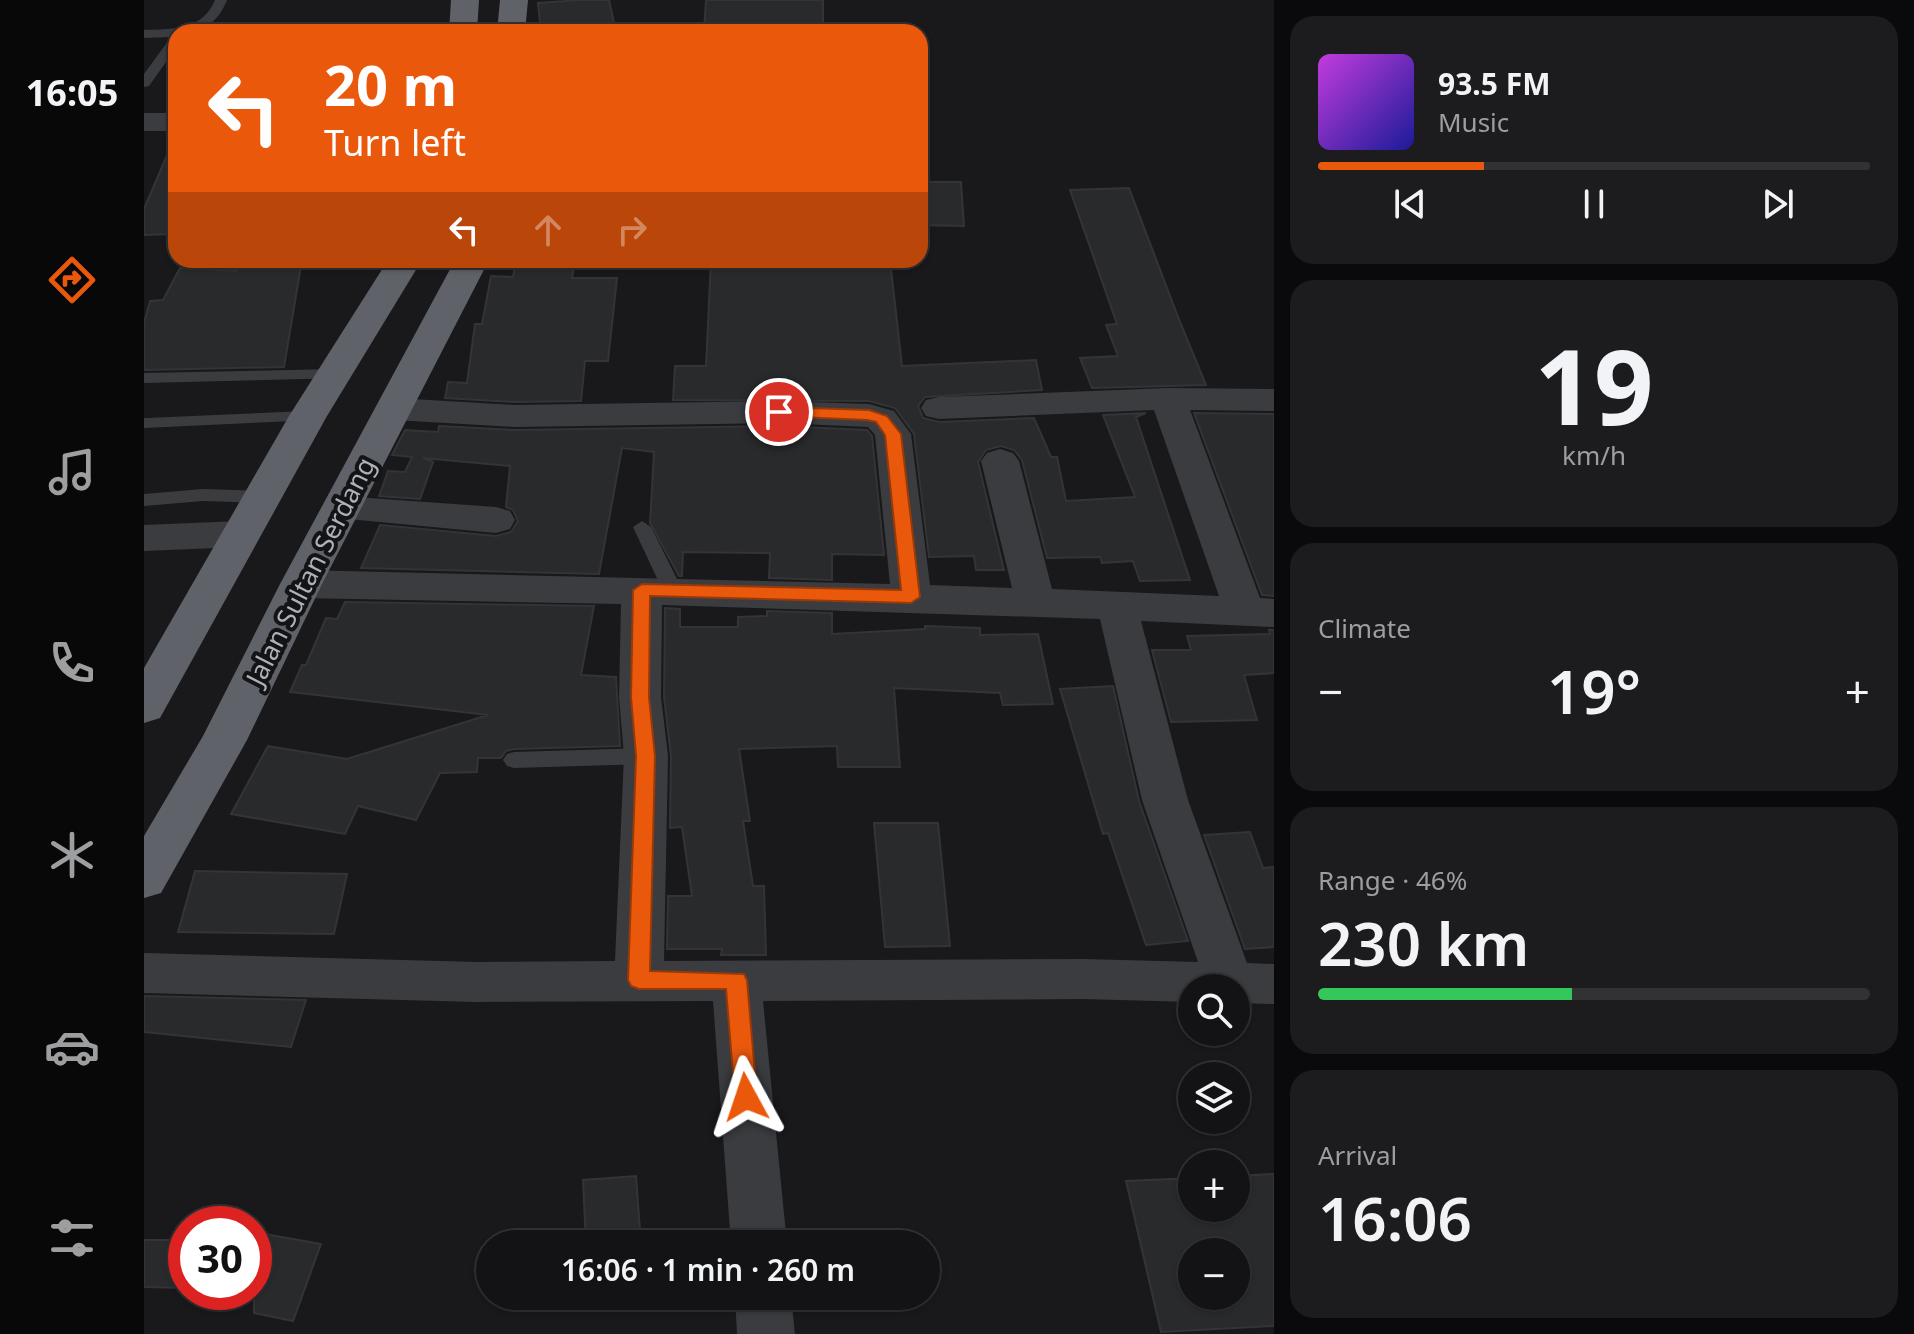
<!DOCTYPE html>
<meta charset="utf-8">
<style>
:root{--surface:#131315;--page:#1c1c1e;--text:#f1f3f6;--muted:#9d9ea0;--line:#323234;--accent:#ea580c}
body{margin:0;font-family:"Noto Sans",sans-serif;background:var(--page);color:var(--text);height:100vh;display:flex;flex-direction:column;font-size:30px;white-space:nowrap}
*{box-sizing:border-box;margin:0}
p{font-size:26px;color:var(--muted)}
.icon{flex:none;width:44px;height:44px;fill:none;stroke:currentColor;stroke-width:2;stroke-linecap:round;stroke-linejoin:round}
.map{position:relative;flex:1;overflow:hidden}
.panel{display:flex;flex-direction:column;gap:16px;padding:16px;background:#0a0a0c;width:640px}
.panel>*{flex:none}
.hud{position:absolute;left:24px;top:24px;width:760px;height:244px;border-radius:24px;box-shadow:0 2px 6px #0004,0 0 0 2px var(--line);background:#ea580c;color:#fff;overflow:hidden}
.tools{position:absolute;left:1034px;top:974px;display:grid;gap:16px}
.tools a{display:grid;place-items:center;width:72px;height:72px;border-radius:50%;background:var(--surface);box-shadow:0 2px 6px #0004,0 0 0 2px var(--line);font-size:40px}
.speed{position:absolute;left:24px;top:1206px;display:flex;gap:16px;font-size:40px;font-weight:700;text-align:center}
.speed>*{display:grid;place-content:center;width:104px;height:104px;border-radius:50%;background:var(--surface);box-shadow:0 2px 6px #0004,0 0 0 2px var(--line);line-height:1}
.speed .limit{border:12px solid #d22;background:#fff;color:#111}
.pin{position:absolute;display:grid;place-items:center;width:68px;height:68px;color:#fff;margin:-34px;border:4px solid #fff;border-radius:50%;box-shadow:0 2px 8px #0007}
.me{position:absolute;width:88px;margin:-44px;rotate:355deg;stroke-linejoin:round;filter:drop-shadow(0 0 6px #0008)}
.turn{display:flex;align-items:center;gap:28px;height:168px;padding:0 24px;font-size:36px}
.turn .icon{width:104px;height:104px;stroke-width:2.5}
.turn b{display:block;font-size:56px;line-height:68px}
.lanes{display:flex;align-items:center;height:76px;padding:0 24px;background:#0003;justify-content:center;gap:40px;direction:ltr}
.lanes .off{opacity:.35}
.big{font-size:60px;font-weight:600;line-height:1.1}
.panel .tile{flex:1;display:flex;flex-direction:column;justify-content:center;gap:12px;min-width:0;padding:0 28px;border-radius:24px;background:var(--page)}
.panel .dial{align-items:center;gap:0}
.dial b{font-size:104px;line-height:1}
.song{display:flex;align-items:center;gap:24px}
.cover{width:96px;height:96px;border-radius:12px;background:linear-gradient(135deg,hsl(290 70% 55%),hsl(240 70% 35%))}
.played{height:8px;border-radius:4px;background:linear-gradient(90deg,var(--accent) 30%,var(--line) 30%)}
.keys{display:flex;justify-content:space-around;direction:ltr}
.heat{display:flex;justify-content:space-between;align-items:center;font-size:44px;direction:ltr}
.charge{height:12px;border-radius:6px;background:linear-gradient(90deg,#34c759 46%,var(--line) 0)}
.trip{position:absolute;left:332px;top:1230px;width:464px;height:80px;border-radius:40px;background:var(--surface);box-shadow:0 2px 6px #0004,0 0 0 2px var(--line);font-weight:600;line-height:80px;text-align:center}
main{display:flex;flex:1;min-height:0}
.dock{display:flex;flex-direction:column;width:144px;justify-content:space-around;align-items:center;background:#080808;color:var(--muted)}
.dock .icon{width:56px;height:56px}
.dock .active{color:var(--accent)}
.dock b{font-size:36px;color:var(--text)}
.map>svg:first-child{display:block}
</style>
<main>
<nav class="dock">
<b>16:05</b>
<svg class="icon active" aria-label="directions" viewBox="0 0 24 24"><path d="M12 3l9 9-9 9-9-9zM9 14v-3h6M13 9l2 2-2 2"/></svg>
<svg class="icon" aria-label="music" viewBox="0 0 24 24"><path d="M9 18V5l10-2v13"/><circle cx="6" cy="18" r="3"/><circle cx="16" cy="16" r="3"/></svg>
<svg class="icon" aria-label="phone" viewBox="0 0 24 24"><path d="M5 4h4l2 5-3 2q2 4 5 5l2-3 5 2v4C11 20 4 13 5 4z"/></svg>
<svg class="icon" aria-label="climate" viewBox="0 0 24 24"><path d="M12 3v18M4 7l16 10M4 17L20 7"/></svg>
<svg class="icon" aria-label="car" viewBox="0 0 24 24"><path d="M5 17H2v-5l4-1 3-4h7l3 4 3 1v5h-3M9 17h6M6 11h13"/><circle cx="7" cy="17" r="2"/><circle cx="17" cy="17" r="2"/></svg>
<svg class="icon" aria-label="filters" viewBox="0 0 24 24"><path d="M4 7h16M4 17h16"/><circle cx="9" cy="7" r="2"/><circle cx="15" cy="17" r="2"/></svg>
</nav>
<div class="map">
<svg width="1130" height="1334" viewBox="0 0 1130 1334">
<rect width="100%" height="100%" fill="#19191c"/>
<path fill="#292a2c" stroke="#343437" stroke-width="2" fill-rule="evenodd" d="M 436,0 L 465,0 L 472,32 L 397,32 L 394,3 Z
M 562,0 L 679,0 L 679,32 L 560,32 Z
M 32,134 L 32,234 L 0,235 L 0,209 Z
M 776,182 L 817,182 L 820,226 L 776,225 Z
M 985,188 L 1034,317 L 1062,385 L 948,388 L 936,358 L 974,356 L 962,325 L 973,324 L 926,190 Z
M 95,260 L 158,260 L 140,367 L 0,370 L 0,323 L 6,301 L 19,300 L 36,268 L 93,271 Z
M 372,260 L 431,260 L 428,278 L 473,278 L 464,361 L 441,361 L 437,401 L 371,402 L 301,398 L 304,382 L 323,383 L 331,324 L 338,324 L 347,276 L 369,277 Z
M 567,260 L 746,260 L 758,366 L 892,360 L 898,390 L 781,397 L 774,406 L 779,418 L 795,422 L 890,418 L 907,457 L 913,457 L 922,501 L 991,497 L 959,415 L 1002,413 L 992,417 L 1046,580 L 996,581 L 989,561 L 958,563 L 956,557 L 903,558 L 878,460 L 870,450 L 857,446 L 842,450 L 834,462 L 860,570 L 832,570 L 830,556 L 785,557 L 770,434 L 751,408 L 725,401 L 529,400 L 531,366 L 562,366 Z
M 1050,413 L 1130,414 L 1130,596 L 1118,595 Z
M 295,426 L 371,430 L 635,426 L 723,430 L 728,436 L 740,555 L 688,554 L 688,580 L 625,578 L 626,553 L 539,552 L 538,576 L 535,576 L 506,523 L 510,452 L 478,448 L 455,574 L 217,568 L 236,525 L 352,536 L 367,532 L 374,521 L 369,510 L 362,507 L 366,466 L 279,458 L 289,462 L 276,499 L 235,496 L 244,471 L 261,472 L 268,457 L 248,455 L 261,430 L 294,432 Z
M 201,602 L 450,606 L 437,675 L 472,677 L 476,746 L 370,749 L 362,751 L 357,758 L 334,758 L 333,772 L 296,773 L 272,820 L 214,806 L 201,834 L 87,814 L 124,746 L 203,759 L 344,715 L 146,692 L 158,665 L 162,665 L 182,618 L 193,619 Z
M 521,608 L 536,609 L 536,627 L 594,627 L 594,617 L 623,616 L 623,611 L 688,613 L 688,634 L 781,629 L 781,626 L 836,628 L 836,635 L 894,634 L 909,704 L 859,705 L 856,693 L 750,688 L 756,767 L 694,767 L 693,746 L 595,749 L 606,821 L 599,821 L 609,886 L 620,886 L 622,955 L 577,955 L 578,949 L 523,949 L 524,896 L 548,896 L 538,827 L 526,828 L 527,756 L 520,697 Z
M 1125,630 L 1130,630 L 1130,673 L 1100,675 L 1113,720 L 1027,722 L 1008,650 L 1047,650 L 1043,636 L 1126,634 Z
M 969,686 L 995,801 L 1044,941 L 1002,945 L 964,833 L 959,834 L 916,689 Z
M 730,823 L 794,823 L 806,946 L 741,947 Z
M 1106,832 L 1119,868 L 1130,867 L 1130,947 L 1101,949 L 1060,835 Z
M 51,871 L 203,874 L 190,934 L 34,932 Z
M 0,996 L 162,1000 L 147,1047 L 0,1032 Z
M 1130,1174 L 1130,1326 L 1017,1332 L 982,1181 L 1048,1178 L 1048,1208 L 1092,1208 L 1092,1176 ZM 1048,1252 L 1092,1252 L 1092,1296 L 1048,1296 Z
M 492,1176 L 497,1244 L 442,1244 L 439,1180 Z
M 110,1232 L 177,1244 L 149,1321 L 110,1313 Z
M 0,1240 L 42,1240 L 42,1288 L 0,1287 Z"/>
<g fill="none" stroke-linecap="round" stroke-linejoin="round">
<path fill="#3b3c40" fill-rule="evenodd" d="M 71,0 L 83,0 C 73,25 58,32 32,32 L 32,48 L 5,86 L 0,87 L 0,74 L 27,37 L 0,38 L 0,30 C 28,29 58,31 71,0 Z
M 193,369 L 201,374 L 199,378 L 0,383 L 0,373 Z
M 164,411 L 170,412 L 173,416 L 170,420 L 0,428 L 0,418 L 3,418 Z
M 59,489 L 118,491 L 127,497 L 118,503 L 59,501 L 0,506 L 0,494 Z
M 498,521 L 507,527 L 539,591 L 536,596 L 522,596 L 519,591 L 489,527 Z
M 502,748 L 509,750 L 512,756 L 509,762 L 502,764 L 370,768 L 363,766 L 359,760 L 363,754 L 370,752 Z"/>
<path fill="#3b3c40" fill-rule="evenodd" d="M 0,113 L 32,113 L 32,131 L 0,131 Z
M 1024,388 L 1130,389 L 1130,411 L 1046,410 L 1116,598 L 1130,599 L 1130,627 L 997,621 L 1044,800 L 1103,963 L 1130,964 L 1130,1004 L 1092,1003 L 1092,988 L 1048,988 L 1048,1002 L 939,999 L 619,1001 L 643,1244 L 587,1244 L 569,1001 L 333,1002 L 0,993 L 0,953 L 333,962 L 471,961 L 480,756 L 475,697 L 477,604 L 157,598 L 143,594 L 137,584 L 143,574 L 157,570 L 746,584 L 731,435 L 724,427 L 635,423 L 371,427 L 251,420 L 238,417 L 233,409 L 238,401 L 251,398 L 371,405 L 635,401 L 725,404 L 750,411 L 767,434 L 786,585 L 868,588 L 837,461 L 843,453 L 856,449 L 869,453 L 875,461 L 908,589 L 1075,596 L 1010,410 L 795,419 L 782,416 L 777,408 L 782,400 L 795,397 ZM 518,605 L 956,619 L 998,800 L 1054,962 L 939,959 L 520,961 L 524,756 L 517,697 Z
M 197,496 L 352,507 L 366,511 L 371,520 L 366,529 L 352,533 L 183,517 L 178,508 L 183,499 Z
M 96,521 L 110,525 L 115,534 L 110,543 L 96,547 L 0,551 L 0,525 Z
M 591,1296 L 647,1296 L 651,1334 L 593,1334 Z"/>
<path fill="#5f6268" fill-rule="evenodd" d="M 307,0 L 335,0 L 333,32 L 305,32 Z
M 356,0 L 384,0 L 381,32 L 353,32 Z
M 244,260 L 278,260 L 183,416 L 16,718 L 0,723 L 0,668 L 145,416 Z
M 311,260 L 345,260 L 178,584 L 103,740 L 17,893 L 0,898 L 0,836 L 59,736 L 136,584 Z"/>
</g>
<path fill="#ea580c" stroke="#983908" stroke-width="2" d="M 635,407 L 725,410 L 743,416 L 757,434 L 776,597 L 767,603 L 506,596 L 505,697 L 511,756 L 506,971 L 600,974 L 603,980 L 613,1097 L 610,1104 L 602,1107 L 594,1104 L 591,1097 L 582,989 L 495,989 L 487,986 L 484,980 L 492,756 L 487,697 L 489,590 L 498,584 L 757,590 L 741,435 L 732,422 L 723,420 L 629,416 L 627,412 Z"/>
<g text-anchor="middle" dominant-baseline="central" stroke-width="8" stroke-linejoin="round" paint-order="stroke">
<g font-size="26" fill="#acb1ba" stroke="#141417">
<text transform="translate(166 571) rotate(-63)">Jalan Sultan Serdang</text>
</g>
</g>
</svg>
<div class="tools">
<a><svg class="icon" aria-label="search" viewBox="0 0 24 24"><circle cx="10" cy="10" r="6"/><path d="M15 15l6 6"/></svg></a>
<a><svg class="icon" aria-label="layers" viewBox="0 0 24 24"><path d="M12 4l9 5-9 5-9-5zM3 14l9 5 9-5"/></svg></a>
<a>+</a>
<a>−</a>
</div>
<div class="speed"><div class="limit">30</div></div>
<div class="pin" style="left:635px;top:412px;background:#d93025"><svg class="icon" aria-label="arrive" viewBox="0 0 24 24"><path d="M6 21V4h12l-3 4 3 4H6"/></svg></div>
<svg class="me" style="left:602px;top:1097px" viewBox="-20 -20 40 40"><path d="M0-17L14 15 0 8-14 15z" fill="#ea580c" stroke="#fff" stroke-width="4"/></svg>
<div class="trip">16:06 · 1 min · 260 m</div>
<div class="hud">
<div class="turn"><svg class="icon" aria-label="left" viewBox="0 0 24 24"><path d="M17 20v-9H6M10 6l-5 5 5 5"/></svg><div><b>20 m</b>Turn left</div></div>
<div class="lanes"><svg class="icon" aria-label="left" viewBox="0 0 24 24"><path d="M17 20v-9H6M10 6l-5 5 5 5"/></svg><svg class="icon off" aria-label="ahead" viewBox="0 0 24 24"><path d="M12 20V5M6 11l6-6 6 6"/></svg><svg class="icon off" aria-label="right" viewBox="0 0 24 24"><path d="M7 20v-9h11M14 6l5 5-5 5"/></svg></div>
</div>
</div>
<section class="panel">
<div class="tile">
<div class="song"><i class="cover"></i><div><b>93.5 FM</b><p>Music</p></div></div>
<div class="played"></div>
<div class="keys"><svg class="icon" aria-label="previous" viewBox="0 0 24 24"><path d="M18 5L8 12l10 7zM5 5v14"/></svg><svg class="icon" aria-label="pause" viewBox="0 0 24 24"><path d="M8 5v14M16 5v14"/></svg><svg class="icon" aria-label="next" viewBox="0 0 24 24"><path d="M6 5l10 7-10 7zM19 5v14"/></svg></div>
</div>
<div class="tile dial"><b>19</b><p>km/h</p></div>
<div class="tile"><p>Climate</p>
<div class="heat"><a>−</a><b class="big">19°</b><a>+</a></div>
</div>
<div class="tile"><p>Range · 46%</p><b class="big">230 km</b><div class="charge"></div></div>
<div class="tile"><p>Arrival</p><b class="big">16:06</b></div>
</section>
</main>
